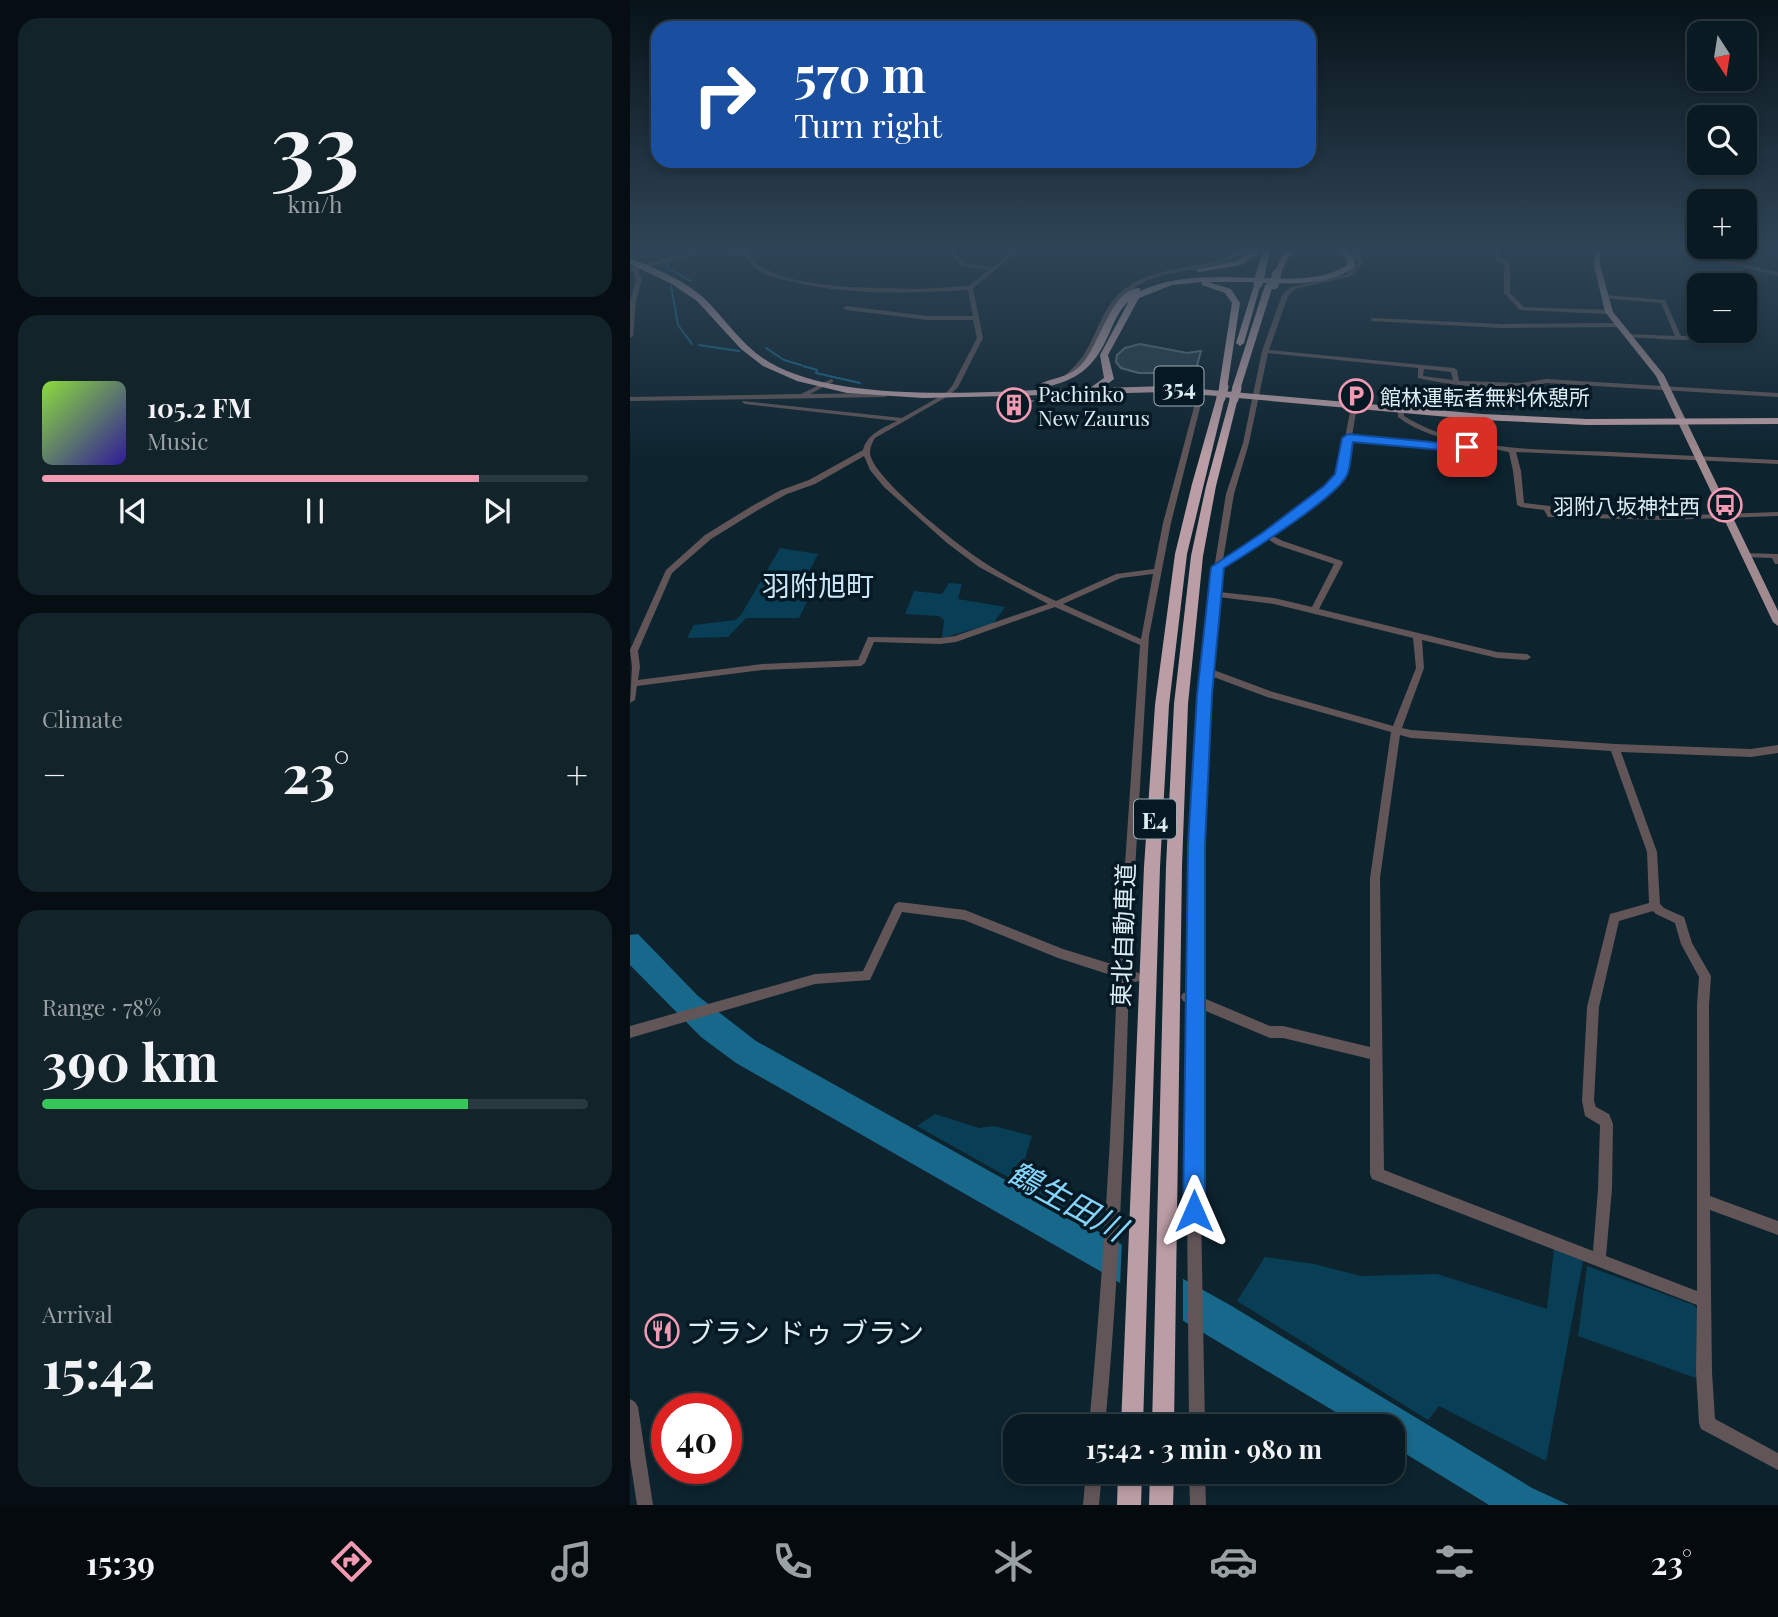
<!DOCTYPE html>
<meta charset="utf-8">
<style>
:root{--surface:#0a1a22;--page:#13232a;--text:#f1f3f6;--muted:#99a1a5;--line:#2a3840;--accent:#f19ab2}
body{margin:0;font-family:"Playfair Display","Noto Sans JP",serif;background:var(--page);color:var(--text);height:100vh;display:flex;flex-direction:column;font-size:26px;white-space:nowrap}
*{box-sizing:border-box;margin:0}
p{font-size:23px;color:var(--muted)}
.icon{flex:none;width:38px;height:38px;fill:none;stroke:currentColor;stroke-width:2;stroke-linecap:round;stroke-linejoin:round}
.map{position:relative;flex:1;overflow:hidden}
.panel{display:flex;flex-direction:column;gap:18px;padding:18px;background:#060e13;width:630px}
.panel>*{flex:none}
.top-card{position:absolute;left:21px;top:21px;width:665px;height:147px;border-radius:21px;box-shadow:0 4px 10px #0003,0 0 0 2px var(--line);background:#1a4fa0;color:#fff;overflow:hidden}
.needle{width:46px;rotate:168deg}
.controls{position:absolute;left:1057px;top:21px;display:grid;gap:14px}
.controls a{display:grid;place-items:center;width:70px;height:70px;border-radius:14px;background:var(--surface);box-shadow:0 4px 10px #0003,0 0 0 2px var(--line);font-size:35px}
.speed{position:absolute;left:21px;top:1393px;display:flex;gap:14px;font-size:35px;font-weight:700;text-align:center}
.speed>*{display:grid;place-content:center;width:91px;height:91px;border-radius:50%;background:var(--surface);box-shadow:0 4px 10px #0003,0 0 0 2px var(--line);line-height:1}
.speed .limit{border:10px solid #d22;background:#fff;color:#111}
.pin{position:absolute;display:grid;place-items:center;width:60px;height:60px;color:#fff;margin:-30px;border-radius:14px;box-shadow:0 4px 10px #0006}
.me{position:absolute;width:77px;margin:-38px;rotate:0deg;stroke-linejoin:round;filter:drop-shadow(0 0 5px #0008)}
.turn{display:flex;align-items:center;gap:24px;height:147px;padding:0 28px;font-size:32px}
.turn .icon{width:91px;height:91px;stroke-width:2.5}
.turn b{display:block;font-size:49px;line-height:60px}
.big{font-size:52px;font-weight:700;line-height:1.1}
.panel .widget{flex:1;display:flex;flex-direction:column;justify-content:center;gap:10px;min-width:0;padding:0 24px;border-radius:21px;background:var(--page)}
.panel .dial{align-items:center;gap:0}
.dial b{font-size:91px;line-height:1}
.song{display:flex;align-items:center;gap:21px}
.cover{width:84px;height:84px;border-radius:10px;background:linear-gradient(135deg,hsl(90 70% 55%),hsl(250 70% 35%))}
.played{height:7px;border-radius:4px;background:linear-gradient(90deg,var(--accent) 80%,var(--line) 80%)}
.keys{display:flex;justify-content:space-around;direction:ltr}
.heat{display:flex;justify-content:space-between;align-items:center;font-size:38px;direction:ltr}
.charge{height:10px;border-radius:5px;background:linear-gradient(90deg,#34c759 78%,var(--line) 0)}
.trip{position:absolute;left:373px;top:1414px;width:402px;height:70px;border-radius:21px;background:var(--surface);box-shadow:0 4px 10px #0003,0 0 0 2px var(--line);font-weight:700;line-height:70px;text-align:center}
.tabs{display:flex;height:112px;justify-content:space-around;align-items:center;background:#040a0e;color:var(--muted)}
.tabs .icon{width:49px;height:49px}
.tabs .on{color:var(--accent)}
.tabs b{font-size:32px;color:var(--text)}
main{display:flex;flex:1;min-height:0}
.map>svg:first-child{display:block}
</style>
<main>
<section class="panel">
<div class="widget dial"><b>33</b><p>km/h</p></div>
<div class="widget">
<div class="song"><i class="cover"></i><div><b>105.2 FM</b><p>Music</p></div></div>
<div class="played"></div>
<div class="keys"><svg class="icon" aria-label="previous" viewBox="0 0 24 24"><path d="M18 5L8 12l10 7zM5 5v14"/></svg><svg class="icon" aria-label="pause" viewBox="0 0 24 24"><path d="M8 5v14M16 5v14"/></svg><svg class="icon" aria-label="next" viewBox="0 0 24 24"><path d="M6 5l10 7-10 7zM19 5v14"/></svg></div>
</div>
<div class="widget"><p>Climate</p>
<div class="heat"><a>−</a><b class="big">23°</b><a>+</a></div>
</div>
<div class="widget"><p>Range · 78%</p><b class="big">390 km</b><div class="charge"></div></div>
<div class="widget"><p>Arrival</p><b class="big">15:42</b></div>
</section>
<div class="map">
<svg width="1148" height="1505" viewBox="0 0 1148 1505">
<rect width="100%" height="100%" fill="#0d232e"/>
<path fill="#093f56" d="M 150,548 L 188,554 L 165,599 L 177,602 L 169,618 L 116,618 L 98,637 L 57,638 L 64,625 L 105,620 L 111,615 Z
M 319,583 L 332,584 L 328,599 L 375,607 L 363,624 L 312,638 L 314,620 L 309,616 L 275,614 L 284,591 L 312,594 Z
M 305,1114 L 349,1128 L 364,1126 L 402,1136 L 392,1168 L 476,1215 L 476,1232 L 287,1126 Z
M 924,1249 L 953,1261 L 916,1461 L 809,1406 L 798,1420 L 607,1301 L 635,1257 L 684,1264 L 731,1276 L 807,1274 L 917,1309 Z
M 957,1266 L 1064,1305 L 1069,1311 L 1066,1378 L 948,1336 Z"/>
<path fill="#17688a" d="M 8,934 L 68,996 L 126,1041 L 600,1305 L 902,1488 L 939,1505 L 859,1505 L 763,1446 L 763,1426 L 729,1426 L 470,1271 L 106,1063 L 71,1037 L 0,965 L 0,935 Z"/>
<path fill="#0d232e" d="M 492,1240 L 553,1275 L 553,1325 L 490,1287 Z"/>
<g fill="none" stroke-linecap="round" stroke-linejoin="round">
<path stroke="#17688a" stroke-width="2" d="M 15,250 L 33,260
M 588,260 L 589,250
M 36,263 L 38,268 L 61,281
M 41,286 L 48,325 L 62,344
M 69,345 L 109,351
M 136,348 L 154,360 L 171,365
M 173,366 L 187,370 L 186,373 L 230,383"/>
</g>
<path fill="#263d48" stroke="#5a727f" stroke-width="2" d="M 510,344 L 557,353 L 571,351 L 565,373 L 509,373 L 491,368 L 486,362 L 487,355 L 495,348 Z
M 384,398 L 402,401 L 381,413 L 368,408 Z"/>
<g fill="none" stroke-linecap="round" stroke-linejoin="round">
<path fill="#615558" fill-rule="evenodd" d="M 71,250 L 112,251 L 112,250 L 116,250 L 127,265 L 150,276 L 180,283 L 216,287 L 289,289 L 339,286 L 359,270 L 331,266 L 317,250 L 322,250 L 335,264 L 362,268 L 384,250 L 389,250 L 343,288 L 353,338 L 328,387 L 320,395 L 245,438 C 242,443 240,447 240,453 C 242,478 331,548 355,563 C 377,577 401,590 426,601 L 486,574 L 524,569 L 533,523 L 568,392 L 571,390 L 574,392 L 541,523 L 519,636 L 499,970 L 509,973 L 511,977 L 509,981 L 505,982 L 499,980 C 495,1129 489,1278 475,1426 L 459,1426 C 473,1276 482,1127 487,977 L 428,958 L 334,920 L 272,912 L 240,980 L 185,984 L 0,1038 L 0,1026 L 185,974 L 233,971 L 265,904 L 269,902 L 335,910 L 433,949 L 488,966 L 510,645 L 425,607 L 326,642 L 310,644 L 244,642 L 235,663 L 231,666 L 132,670 L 7,686 L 5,700 L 0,703 L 2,667 L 0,650 L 36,570 L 75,535 L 122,506 L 151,490 L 179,480 L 233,450 C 237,434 253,428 267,421 L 115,404 L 112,402 L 113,401 L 272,418 L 316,393 L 322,386 L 347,338 L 343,320 L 298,320 L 216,310 L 213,308 L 216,306 L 298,316 L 343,316 L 338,290 C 281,293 221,296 165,282 C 151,279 135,276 124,267 C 120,264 117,259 115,255 L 76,252 L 10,269 L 8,272 L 12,279 L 6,301 L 3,336 L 0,338 L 0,301 L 6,279 L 3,271 L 0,272 L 0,268 ZM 234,456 L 240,470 L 254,487 L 317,543 L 349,567 L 418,604 L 325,636 L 310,638 L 238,637 L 228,660 L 132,664 L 8,680 L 10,667 L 8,651 L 42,573 L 81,539 L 128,510 L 157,494 L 185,484 ZM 523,574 L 511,639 L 433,604 L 491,578 Z
M 613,250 L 619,250 C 583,276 531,264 497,293 C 492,297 487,303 483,309 C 472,327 459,375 435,377 L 435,375 C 442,369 448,363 453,356 C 468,333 473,304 496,288 C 529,264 576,270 613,250 Z
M 722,250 L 726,250 L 734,262 L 721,276 L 665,289 L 658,296 L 639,350 L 824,368 L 827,370 L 829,381 L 835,381 L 891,383 L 916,379 L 1148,393 L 1148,397 L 916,383 C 881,393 824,386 788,378 L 788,368 L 638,353 L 619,443 L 604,494 L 593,560 L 670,508 L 708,473 L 721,407 L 724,405 L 727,407 L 722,436 L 823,446 L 831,446 L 835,444 C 812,438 787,432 768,417 L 768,408 L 771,406 L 774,408 L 774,416 C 833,453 915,449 982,452 C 1038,455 1093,457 1148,460 L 1148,464 L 886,452 L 891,471 L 894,503 L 920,506 L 923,513 L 1035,516 L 1148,512 L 1148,516 L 1035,520 L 921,517 L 918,517 L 914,510 L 891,507 L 887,505 L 883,471 L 879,452 L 843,445 L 832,450 L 823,450 L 721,440 L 714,476 L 676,512 L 641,535 L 653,541 L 712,561 L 713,563 L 689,609 L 867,652 L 897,654 L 901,657 L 897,660 L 867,658 L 792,640 L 794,668 L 772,728 L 781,730 L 985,744 L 1121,749 L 1148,745 L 1148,753 L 1121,757 L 991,752 L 1027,852 L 1030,904 L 1034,908 L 1054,917 L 1062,943 L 1081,976 L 1079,1005 L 1080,1196 L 1148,1221 L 1148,1235 L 1080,1210 L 1082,1372 L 1085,1419 L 1148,1453 L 1148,1470 L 1071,1429 L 1069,1423 L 1066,1372 L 1067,1305 L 742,1179 L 740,1174 L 740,1059 L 653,1038 L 640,1038 L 571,1009 L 571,1211 L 575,1426 L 559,1426 L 557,1211 L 559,1004 L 553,1001 L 551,997 L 553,993 L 559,992 L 561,845 L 569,695 L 580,594 L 596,494 L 613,443 L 632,351 L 652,295 L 661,287 L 717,274 L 728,262 ZM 794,369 L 821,372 L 823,380 L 793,376 ZM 636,538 L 647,545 L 704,564 L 682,607 L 644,598 L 589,592 L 592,568 ZM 589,597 L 644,604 L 783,638 L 786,668 L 763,726 L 643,692 L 581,669 ZM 581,676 L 637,697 L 761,732 L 740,878 L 740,1047 L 653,1026 L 640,1026 L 571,997 L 571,845 ZM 770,735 L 781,738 L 981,751 L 1017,852 L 1019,903 L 980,914 L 957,1007 L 952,1101 L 955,1116 L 970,1125 L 968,1189 L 963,1251 L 754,1170 L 750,878 ZM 1023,911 L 1026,914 L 1045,923 L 1051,944 L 1069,977 L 1067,1005 L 1067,1291 L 976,1256 L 982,1189 L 983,1124 L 979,1114 L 966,1107 L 964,1101 L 969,1007 L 989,921 Z
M 863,250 L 867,250 L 871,259 L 880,261 L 880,293 L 894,307 L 979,310 L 982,312 L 979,314 L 890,310 L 874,293 L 874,263 L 867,262 Z
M 1043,250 L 1052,250 L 1148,272 L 1148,276 Z
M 974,295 L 1035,300 L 1051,336 L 1108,335 L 1111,337 L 1108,339 L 1049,340 L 996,337 L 995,336 L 998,334 L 1045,336 L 1031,303 L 972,298 L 972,296 Z
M 743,318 L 871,324 L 989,323 L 992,325 L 989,327 L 871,328 L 741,321 L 741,319 Z
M 201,379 L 203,380 L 203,382 L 180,394 L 255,393 L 258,395 L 255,397 L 0,401 L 0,397 L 172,394 L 173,393 Z
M 1112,553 L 1148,554 L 1148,564 L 1145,564 L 1142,558 L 1115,557 L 1111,555 Z
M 0,1399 L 5,1402 L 8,1407 L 23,1505 L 7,1505 L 0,1459 Z
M 456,1472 L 472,1472 L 469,1505 L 453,1505 Z
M 559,1472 L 575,1472 L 576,1505 L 560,1505 Z"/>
<path fill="#a18a8f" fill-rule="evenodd" d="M 965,250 L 971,250 L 970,265 L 983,312 L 1034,375 L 1148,611 L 1148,626 L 1143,622 L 1026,376 L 975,312 L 964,265 Z"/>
<path fill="#bb9ea5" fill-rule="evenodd" d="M 624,250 L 633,250 L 611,265 L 569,272 L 565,270 L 606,261 Z
M 633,250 L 641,250 L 635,272 L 631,274 L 627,272 Z
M 661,250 L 670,250 L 658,258 L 650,275 L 644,275 L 651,257 Z
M 708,250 L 716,250 L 725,258 L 724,268 C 698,284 670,284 641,283 L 643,285 L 610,390 L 602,388 L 635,285 L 638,283 L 631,283 L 614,343 L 610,346 L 606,343 L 625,282 L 578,282 L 601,289 L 610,303 L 597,389 L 589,387 L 602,303 L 595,293 L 572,285 L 572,282 L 542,285 L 509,298 L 478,355 L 484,379 L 472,388 L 536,386 L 852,414 L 957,419 L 1148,418 L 1148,424 L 957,425 L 852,420 L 608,398 L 586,486 L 573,556 L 558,704 L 552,866 L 544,1426 L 522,1426 L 536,866 L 544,704 L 561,556 L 576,486 L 600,398 L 595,397 L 557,554 L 539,705 L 530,867 L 513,1426 L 491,1426 L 514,867 L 525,705 L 545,554 L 562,484 L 587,396 L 536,392 L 293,398 L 217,393 L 167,381 L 133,366 L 111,349 L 67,301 L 42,284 L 0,264 L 0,259 C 25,267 55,281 75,299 C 96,320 113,347 139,362 C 215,407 372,390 460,388 L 474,378 L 470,355 L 499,301 C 489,310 484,322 479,334 C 463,369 449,379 413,388 L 408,385 C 420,378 436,378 448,368 C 469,351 480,288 510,288 L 510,291 C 549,273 591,277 633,278 C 663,279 692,281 717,265 L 717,259 Z
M 488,1472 L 512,1472 L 511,1505 L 487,1505 Z
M 520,1472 L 544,1472 L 543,1505 L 519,1505 Z"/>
<path stroke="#bb9ea5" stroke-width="9" d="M 628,284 L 631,272
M 644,285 L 647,273
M 591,398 L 594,387
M 604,399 L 607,388"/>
</g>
<linearGradient id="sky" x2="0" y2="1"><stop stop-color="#071319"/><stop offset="0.54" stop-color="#2f4557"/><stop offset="1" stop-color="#2f4557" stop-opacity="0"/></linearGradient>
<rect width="1148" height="461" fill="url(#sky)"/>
<path fill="#1a73e8" stroke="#114b97" stroke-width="2" d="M 718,434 L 823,444 L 837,443 L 843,447 L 823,451 L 723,442 C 721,452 721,466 717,475 C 707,497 618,553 594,568 L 582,695 L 575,845 L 575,1211 L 572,1219 L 564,1222 L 556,1219 L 553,1211 L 558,845 L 567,695 L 581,567 L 632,533 L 694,486 L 705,474 L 712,438 Z"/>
<defs>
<symbol id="parking-ring" viewBox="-11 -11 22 22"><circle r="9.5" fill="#041924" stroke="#f19ab2" stroke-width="1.5"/><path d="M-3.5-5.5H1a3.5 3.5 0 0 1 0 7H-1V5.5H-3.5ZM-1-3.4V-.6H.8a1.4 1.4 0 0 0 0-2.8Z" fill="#f19ab2"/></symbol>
<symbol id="building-ring" viewBox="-11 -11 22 22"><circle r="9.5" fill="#041924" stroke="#f19ab2" stroke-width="1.5"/><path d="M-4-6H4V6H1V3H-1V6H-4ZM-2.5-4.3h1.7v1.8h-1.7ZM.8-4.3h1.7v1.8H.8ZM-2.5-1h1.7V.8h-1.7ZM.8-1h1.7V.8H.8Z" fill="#f19ab2"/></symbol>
<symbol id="bus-ring" viewBox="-11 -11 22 22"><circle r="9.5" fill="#041924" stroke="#f19ab2" stroke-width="1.5"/><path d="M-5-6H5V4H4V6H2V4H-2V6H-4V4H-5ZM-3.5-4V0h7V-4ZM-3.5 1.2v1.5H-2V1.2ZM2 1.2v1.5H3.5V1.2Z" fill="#f19ab2"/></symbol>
<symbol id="restaurant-ring" viewBox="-11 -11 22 22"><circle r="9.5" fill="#041924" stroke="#f19ab2" stroke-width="1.5"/><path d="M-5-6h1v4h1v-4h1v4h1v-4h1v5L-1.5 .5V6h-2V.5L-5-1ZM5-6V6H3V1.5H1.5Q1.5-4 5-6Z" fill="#f19ab2"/></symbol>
</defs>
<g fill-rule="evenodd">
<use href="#parking-ring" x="707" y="377" width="38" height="38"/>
<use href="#building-ring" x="365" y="386" width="38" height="38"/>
<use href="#bus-ring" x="1076" y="486" width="38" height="38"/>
<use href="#restaurant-ring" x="13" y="1312" width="38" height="38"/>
</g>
<g text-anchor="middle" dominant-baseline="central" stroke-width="7" stroke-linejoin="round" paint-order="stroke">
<g font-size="21" fill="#deecf3" stroke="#041924" text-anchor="start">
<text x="408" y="393">Pachinko<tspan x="408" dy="24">New Zaurus</tspan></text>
<text x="750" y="396">館林運転者無料休憩所</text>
<text x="1070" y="505" text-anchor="end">羽附八坂神社西</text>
</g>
<g fill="#041924" stroke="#9dadb5" stroke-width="2">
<rect x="524.5" y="366.5" width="49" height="39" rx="5"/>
<rect x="504" y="799.5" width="42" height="39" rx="5"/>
</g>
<g font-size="23" font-weight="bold" fill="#deecf3">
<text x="549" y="386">354</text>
<text x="525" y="819">E4</text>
</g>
<g font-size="24" fill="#deecf3" stroke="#041924">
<text transform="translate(492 935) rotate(-88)">東北自動車道</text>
</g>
<g font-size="28" fill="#cbe6f5" stroke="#041924">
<text x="188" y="584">羽附旭町</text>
</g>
<g font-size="28" fill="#deecf3" stroke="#041924" text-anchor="start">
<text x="56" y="1331">ブラン ドゥ ブラン</text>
</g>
<g font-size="32" font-style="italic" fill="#85d5fd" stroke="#041924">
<text transform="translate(438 1199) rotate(29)">鶴生田川</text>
</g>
</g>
</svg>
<div class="controls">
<a><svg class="needle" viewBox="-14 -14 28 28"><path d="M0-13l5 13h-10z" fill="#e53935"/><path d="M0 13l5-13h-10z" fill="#99a1a5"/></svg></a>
<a><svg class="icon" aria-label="search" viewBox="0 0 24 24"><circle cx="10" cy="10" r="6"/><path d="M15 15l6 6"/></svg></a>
<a>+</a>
<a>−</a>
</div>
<div class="speed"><div class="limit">40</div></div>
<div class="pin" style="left:837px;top:447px;background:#d93025"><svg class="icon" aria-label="arrive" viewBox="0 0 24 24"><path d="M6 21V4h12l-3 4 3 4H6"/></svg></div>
<svg class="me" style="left:564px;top:1211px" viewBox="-20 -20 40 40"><path d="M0-17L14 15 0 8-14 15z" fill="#1a73e8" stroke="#fff" stroke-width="4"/></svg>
<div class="trip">15:42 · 3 min · 980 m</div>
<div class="top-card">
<div class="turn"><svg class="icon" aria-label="right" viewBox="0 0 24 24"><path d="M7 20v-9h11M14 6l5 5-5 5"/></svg><div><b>570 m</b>Turn right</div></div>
</div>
</div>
</main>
<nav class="tabs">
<b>15:39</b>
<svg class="icon on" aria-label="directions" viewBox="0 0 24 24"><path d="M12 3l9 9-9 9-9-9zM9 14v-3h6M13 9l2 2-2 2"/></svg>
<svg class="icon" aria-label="music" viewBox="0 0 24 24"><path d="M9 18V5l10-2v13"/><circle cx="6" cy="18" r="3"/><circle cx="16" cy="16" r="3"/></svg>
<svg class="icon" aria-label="phone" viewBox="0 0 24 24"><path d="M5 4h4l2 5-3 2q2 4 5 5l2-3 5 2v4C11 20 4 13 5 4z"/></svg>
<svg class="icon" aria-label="climate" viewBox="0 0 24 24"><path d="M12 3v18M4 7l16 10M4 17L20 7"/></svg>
<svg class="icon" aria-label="car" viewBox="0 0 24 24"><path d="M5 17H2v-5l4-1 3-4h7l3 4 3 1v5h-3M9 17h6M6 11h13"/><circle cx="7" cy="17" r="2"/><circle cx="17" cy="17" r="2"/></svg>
<svg class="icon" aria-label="filters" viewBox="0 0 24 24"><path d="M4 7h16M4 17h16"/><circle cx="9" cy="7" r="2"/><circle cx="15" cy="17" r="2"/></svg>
<b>23°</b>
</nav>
